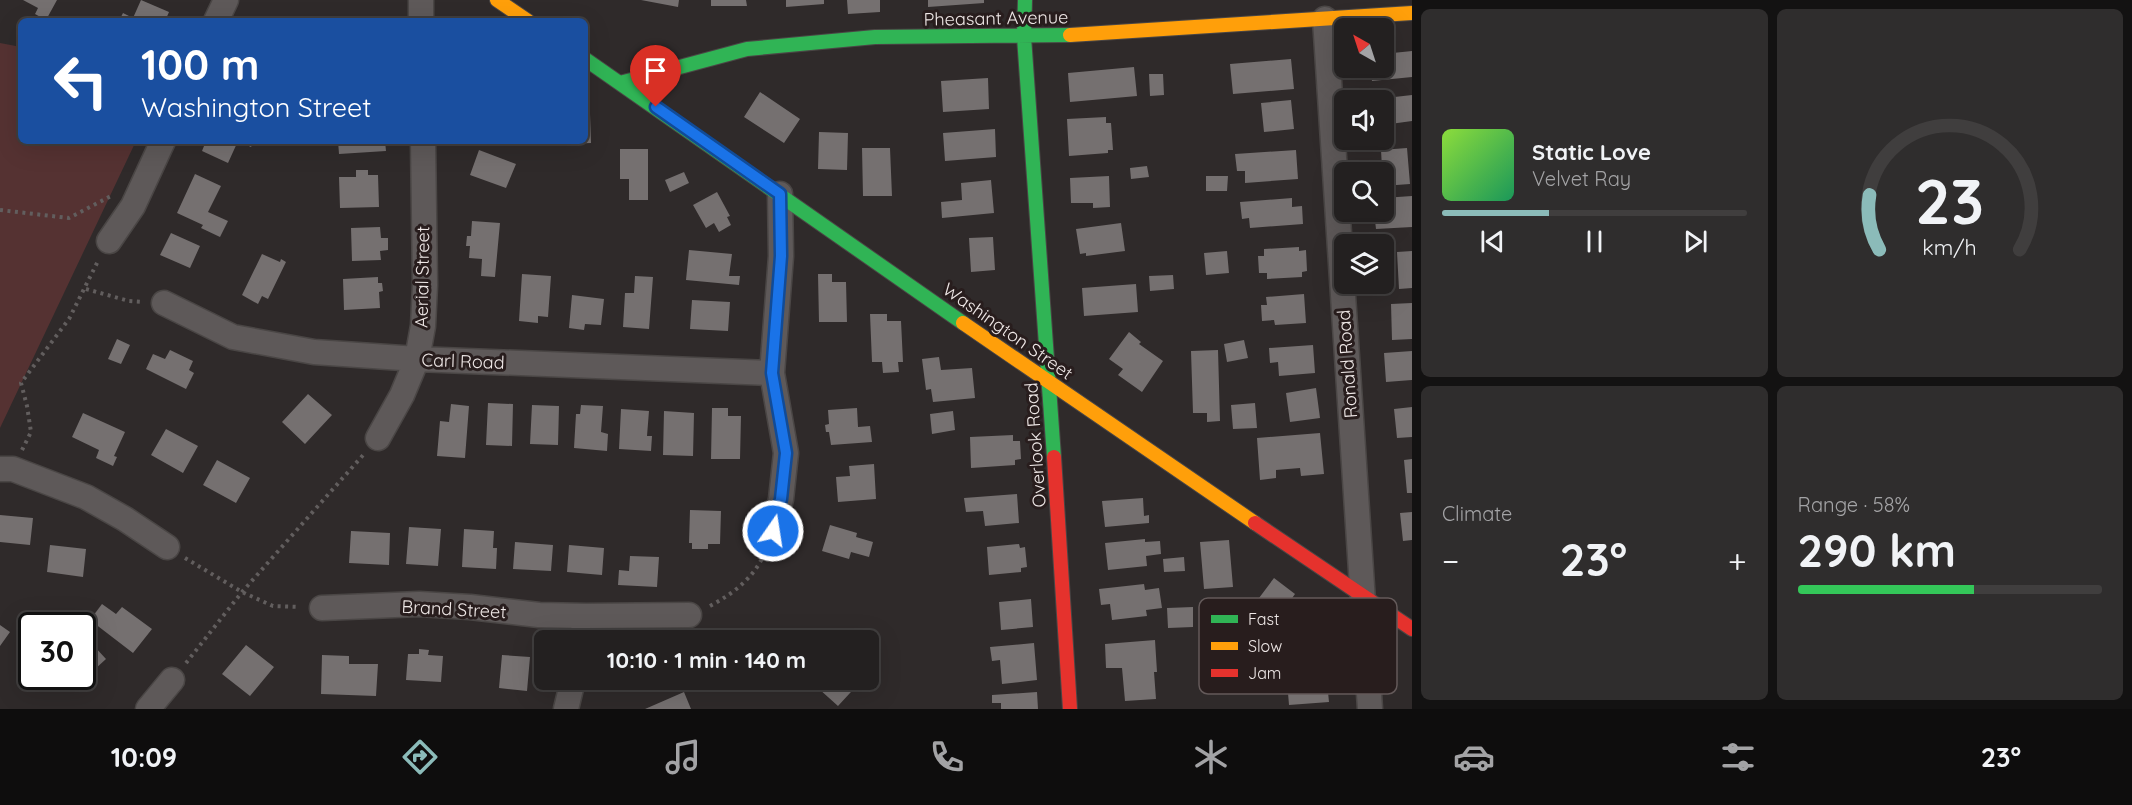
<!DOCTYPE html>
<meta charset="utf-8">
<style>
:root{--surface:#232020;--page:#2f2d2d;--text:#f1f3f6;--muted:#a3a3a5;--line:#403e3e;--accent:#8bbbb9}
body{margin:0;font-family:Quicksand,sans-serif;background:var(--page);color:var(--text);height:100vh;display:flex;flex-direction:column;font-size:22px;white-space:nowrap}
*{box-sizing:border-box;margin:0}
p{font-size:20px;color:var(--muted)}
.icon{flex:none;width:33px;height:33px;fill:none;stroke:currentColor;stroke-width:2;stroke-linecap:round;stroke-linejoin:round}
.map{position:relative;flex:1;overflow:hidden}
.drawer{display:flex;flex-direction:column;gap:9px;padding:9px;background:#131212;width:720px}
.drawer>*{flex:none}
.top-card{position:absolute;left:18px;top:18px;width:570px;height:126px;border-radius:9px;box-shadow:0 6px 24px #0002,0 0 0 2px var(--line);background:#1a4fa0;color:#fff;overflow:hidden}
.needle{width:39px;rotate:321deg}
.buttons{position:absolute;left:1334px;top:18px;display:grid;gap:12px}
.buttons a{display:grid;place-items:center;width:60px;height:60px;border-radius:9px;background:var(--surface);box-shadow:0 6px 24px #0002,0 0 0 2px var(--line);font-size:30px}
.speed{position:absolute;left:18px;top:612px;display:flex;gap:12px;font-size:30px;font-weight:700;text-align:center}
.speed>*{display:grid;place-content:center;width:78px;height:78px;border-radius:50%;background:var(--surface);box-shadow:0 6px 24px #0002,0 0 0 2px var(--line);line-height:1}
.speed .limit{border:3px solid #111;border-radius:9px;background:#fff;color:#111}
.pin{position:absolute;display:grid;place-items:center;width:51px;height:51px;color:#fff;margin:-62px -26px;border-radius:50% 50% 50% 0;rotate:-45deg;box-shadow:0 0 6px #0007}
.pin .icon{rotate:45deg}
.me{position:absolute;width:66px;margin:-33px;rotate:13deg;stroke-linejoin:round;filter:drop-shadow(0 0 4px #0008)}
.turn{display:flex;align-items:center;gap:21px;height:126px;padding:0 24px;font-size:27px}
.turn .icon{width:78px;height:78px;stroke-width:2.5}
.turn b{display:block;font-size:42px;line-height:51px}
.big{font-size:45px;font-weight:800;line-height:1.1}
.drawer .tile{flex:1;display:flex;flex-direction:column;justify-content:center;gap:9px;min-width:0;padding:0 21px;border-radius:9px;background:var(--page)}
.drawer .dial{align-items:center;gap:0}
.dial svg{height:156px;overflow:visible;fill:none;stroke:var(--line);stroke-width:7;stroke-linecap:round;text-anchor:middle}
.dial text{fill:var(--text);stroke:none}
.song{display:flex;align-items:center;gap:18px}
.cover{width:72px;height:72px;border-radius:9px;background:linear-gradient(135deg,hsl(90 70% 55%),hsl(150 70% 35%))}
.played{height:6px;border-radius:3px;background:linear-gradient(90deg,var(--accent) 35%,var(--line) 35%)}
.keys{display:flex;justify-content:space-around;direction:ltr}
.heat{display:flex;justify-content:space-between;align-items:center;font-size:33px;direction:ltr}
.charge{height:9px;border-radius:4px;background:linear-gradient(90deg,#34c759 58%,var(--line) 0)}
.drawer .tiles{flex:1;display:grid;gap:9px;grid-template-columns:repeat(2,1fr)}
.trip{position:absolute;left:534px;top:630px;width:345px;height:60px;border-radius:9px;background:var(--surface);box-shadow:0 6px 24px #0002,0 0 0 2px var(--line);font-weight:800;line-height:60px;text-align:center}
.tab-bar{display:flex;height:96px;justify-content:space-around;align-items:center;background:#0e0d0d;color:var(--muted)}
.tab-bar .icon{width:42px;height:42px}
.tab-bar .active{color:var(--accent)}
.tab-bar b{font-size:27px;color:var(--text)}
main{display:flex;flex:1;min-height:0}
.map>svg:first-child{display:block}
</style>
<main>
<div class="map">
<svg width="1412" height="709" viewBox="0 0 1412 709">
<rect width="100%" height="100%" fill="#2f2a2a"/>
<path fill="#553232" d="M 0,43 L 21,47 L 21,141 L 136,141 L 0,428 Z"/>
<path fill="#757070" d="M 23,0 L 57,0 L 46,20 L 35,14 L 38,8 Z
M 141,0 L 169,12 L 165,21 L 119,21 L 123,13 L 133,18 Z
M 641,0 L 679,0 L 678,7 Z
M 711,0 L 746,0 L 747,6 L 711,6 Z
M 786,0 L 824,0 L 824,4 L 786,7 Z
M 847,0 L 880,0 L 880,12 L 848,14 Z
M 928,0 L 984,0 L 984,3 L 928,7 Z
M 1412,51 L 1412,77 L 1372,81 L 1370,68 L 1383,68 L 1383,54 Z
M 1291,59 L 1294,89 L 1233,94 L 1230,64 Z
M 1134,67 L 1137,96 L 1070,102 L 1068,73 Z
M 1149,74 L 1163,74 L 1164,95 L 1150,96 Z
M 988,78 L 989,109 L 943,112 L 941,81 Z
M 760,92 L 800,119 L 784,143 L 744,117 Z
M 1412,95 L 1412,121 L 1383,125 L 1383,100 L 1377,99 Z
M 1291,100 L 1294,129 L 1264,132 L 1261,103 Z
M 585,114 L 590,114 L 591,143 L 564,144 L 564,141 L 585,141 Z
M 1106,117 L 1106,123 L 1111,123 L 1113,150 L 1108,150 L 1108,153 L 1069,156 L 1067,119 Z
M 995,129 L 996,157 L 945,161 L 943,133 Z
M 819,132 L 848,133 L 847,170 L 818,169 Z
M 206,141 L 254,141 L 251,147 L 238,141 L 228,163 L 202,151 Z
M 338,141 L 385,141 L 386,151 L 339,154 Z
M 862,148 L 890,148 L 892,196 L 863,196 Z
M 1407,148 L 1410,184 L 1383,186 L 1381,150 Z
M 620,149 L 648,149 L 648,200 L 629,200 L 629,179 L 620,179 Z
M 479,150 L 516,164 L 506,188 L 470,175 Z
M 1296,150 L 1298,179 L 1245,183 L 1245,171 L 1237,171 L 1235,154 Z
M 1147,166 L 1149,177 L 1131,179 L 1130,168 Z
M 356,170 L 368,170 L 368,175 L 378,175 L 379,207 L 340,208 L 339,177 L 356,177 Z
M 684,172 L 689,183 L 670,192 L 665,180 Z
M 195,174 L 221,186 L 208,212 L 228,221 L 220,237 L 201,228 L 203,225 L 177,213 Z
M 1109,176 L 1110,207 L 1093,208 L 1093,203 L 1071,203 L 1070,178 Z
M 1206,176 L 1228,176 L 1227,191 L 1206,191 Z
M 991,180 L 994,213 L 942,218 L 941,202 L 962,200 L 961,183 Z
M 717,192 L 730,216 L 727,217 L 731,225 L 719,232 L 714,223 L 706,228 L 693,205 Z
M 1412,196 L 1412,227 L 1376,229 L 1374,212 L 1383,212 L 1383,198 Z
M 1292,198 L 1292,207 L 1302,206 L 1303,224 L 1250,228 L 1249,218 L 1242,219 L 1240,202 Z
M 472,221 L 500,223 L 495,277 L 481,276 L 482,259 L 469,258 L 470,246 L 466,246 L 467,236 L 471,236 Z
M 1121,223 L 1125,251 L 1086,256 L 1086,253 L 1080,254 L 1076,229 Z
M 380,227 L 381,238 L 388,238 L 388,250 L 380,251 L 381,260 L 352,261 L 351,228 Z
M 171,233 L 200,246 L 190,268 L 160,255 Z
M 993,237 L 995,270 L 971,272 L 969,238 Z
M 1299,247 L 1299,251 L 1306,250 L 1307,271 L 1302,272 L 1302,277 L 1267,279 L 1267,273 L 1259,273 L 1258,256 L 1264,256 L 1264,249 Z
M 689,250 L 732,254 L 729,276 L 740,276 L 739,285 L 686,280 Z
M 1227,251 L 1229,273 L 1206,275 L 1204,253 Z
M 1412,251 L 1412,288 L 1399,289 L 1397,252 Z
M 262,254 L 280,262 L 281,259 L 286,262 L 268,299 L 262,296 L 258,304 L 242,295 Z
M 522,274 L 551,276 L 548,317 L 538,316 L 538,323 L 519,321 Z
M 818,274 L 832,274 L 832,282 L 846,282 L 847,322 L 819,322 Z
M 1173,275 L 1174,289 L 1150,291 L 1149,276 Z
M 635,276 L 653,277 L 649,329 L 623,327 L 625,293 L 634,293 Z
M 378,277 L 378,283 L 382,283 L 383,291 L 379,292 L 380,308 L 344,310 L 343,279 Z
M 1136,284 L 1138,312 L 1084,316 L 1082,288 Z
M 1304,294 L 1306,323 L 1275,325 L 1274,320 L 1262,321 L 1261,305 L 1267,305 L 1266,297 Z
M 572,295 L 604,299 L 601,325 L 585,324 L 584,330 L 569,328 Z
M 692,300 L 730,302 L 728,331 L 690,329 Z
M 1412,303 L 1412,339 L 1392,340 L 1391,304 Z
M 870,314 L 887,314 L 887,321 L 901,321 L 903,362 L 898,362 L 899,372 L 883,373 L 882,362 L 872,362 Z
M 1129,332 L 1141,342 L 1139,344 L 1163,361 L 1142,392 L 1118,375 L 1123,369 L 1109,359 Z
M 117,339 L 130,345 L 121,364 L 108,359 Z
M 1244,340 L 1248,358 L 1227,362 L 1224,344 Z
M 1313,345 L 1315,373 L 1279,376 L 1278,362 L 1270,363 L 1269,348 Z
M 170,350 L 193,361 L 189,370 L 194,373 L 186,389 L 146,369 L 153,354 L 165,359 Z
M 1218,350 L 1220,421 L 1207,422 L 1207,413 L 1193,413 L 1191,351 Z
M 1412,351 L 1412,380 L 1386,382 L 1384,353 Z
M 939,357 L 941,370 L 972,368 L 975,398 L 933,402 L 931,389 L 926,390 L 922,359 Z
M 1316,388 L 1320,418 L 1290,422 L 1286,393 Z
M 308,394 L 332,415 L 305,444 L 282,422 Z
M 488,403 L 513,404 L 512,446 L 486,445 Z
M 1255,403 L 1257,428 L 1233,429 L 1231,405 Z
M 451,404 L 469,406 L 465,458 L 437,456 L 440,421 L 449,422 Z
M 532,405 L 559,406 L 558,445 L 530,444 Z
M 581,405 L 603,406 L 601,432 L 608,434 L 607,451 L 574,448 L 576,414 L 580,414 Z
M 1412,407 L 1412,437 L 1397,438 L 1394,409 Z
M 712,408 L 728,408 L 728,416 L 741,416 L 740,459 L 711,459 Z
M 857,408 L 858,427 L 870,426 L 872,442 L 831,445 L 829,432 L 826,432 L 825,425 L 829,424 L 828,410 Z
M 621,409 L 649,411 L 647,436 L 652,436 L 651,451 L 619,449 Z
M 664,411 L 694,413 L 693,456 L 663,455 Z
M 953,411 L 955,430 L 932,434 L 930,414 Z
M 83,413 L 125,432 L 114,456 L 117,457 L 113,466 L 96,458 L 99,450 L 72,437 Z
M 166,429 L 198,446 L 183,473 L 151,455 Z
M 1320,433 L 1324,474 L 1301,476 L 1300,468 L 1276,470 L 1276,478 L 1260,480 L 1257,438 Z
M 1013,435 L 1013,441 L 1020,441 L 1021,459 L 1015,460 L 1015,465 L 971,468 L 970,437 Z
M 1412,459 L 1412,493 L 1407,493 L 1404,460 Z
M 217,460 L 250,478 L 236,503 L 203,485 Z
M 874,464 L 876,499 L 838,502 L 836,477 L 850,476 L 849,466 Z
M 1017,494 L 1019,523 L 985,526 L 983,511 L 966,512 L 964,498 Z
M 1143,498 L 1144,516 L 1149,515 L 1149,523 L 1105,527 L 1102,501 Z
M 690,510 L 721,511 L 720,544 L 708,544 L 708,549 L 692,549 L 692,543 L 689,543 Z
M 1412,512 L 1412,540 L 1403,541 L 1400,513 Z
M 0,515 L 33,518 L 30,545 L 0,542 Z
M 830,525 L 857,533 L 856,537 L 873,542 L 869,557 L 851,552 L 849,559 L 822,551 Z
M 409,527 L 441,529 L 438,566 L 406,564 Z
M 464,529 L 494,531 L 493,548 L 497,548 L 496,569 L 462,567 Z
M 351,531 L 390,533 L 389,565 L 349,563 Z
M 1145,539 L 1145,542 L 1160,541 L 1161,554 L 1146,556 L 1147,566 L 1108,570 L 1105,543 Z
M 1229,540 L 1233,587 L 1204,589 L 1200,542 Z
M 515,542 L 553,545 L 551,571 L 513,569 Z
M 1019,544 L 1020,548 L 1025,547 L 1027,567 L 1021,568 L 1021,572 L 989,575 L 987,547 Z
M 50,545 L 86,549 L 83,577 L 47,572 Z
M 569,545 L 604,548 L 602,575 L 567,572 Z
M 630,556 L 659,557 L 657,587 L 618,585 L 619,570 L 629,571 Z
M 1184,557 L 1185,571 L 1164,572 L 1163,559 Z
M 1274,578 L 1295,594 L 1275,622 L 1253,606 Z
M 1144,584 L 1145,590 L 1159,588 L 1162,608 L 1146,610 L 1147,616 L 1112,620 L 1110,604 L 1101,605 L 1099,589 Z
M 1031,599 L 1033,627 L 1001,630 L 999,602 Z
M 102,604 L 116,614 L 122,607 L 152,629 L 133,653 L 90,620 Z
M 1193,607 L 1193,627 L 1168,628 L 1167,608 Z
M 0,625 L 10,632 L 0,646 Z
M 82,640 L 91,649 L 94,646 L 106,659 L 82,681 L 77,676 L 82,676 Z
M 1155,640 L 1157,672 L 1154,672 L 1156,699 L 1125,701 L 1122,668 L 1106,668 L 1105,644 Z
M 1034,643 L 1037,680 L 1002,684 L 1000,660 L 992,661 L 990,647 Z
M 246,645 L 274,667 L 250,696 L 222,674 Z
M 419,649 L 429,650 L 428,655 L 443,656 L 441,682 L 406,680 L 408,654 L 419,654 Z
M 322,655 L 349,656 L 349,664 L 378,664 L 376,696 L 321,694 Z
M 502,655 L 530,657 L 527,691 L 499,688 Z
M 1332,675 L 1333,691 L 1328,692 L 1329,702 L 1289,705 L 1288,693 L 1293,693 L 1291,678 Z
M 809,680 L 862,680 L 838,706 Z
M 684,692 L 691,709 L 645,709 Z
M 1037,692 L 1038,709 L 1001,709 L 1001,703 L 992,703 L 992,695 Z"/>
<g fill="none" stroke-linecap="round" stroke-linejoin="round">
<defs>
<path id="street" d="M 421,0 L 421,21
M 1325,19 L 1370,709
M 216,21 L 226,0
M 109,241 L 133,206 L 163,141
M 164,303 L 233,337 L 314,352 L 417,359 L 772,373
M 378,438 L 402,395 L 417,359 L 423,326 L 425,285 L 423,141
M 0,469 L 13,469 L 86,497 L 125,519 L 167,547
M 773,531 L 781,499 L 786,453 L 772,373 L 781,256 L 780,194
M 322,608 L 419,604 L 470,607 L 539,615 L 586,616 L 689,615
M 581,640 L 586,616
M 148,709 L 172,680
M 566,709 L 573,680"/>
<path id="fast" d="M 1025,0 L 1024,37 L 1054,457
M 585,59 L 963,323
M 620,83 L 747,49 L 875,37 L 1070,35"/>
<path id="slow" d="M 497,0 L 528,21
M 1070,35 L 1412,13
M 963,323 L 1255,523"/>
<path id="jam" d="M 1054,457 L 1070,709
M 1255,523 L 1412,629"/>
</defs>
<use href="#street" stroke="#4a4645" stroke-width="27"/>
<use href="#fast" stroke="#4a4645" stroke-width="16"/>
<use href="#slow" stroke="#4a4645" stroke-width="16"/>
<use href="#jam" stroke="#4a4645" stroke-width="16"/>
<path stroke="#625e5e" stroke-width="4" stroke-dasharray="3 4.5" stroke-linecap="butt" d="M 0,210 L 69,218 L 111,196
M 86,289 L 129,301 L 143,302
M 22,450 L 31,432 L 27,406 L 21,383 L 69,319 L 98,261
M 185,558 L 242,592 L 273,606 L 300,607
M 710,606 C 734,593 755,577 765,552
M 186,663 L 242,592 L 364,454"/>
<use href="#street" stroke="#5e5959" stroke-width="24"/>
<use href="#fast" stroke="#30b455" stroke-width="14"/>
<use href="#slow" stroke="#ff9f0a" stroke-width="14"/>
<use href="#jam" stroke="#e5322d" stroke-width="14"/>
</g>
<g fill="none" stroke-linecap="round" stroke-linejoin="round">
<defs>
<path id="route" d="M 656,107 L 780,194 L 781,256 L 772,373 L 786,453 L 781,499 L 773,531"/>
</defs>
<use href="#route" stroke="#114b97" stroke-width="15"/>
<use href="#route" stroke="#1a73e8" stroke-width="10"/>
</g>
<g text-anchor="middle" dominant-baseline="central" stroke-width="6" stroke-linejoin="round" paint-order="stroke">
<g font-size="18" fill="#efe8e7" stroke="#281d1d">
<text transform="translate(996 18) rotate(-1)">Pheasant Avenue</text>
<text transform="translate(422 277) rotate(-89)">Aerial Street</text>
<text transform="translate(1008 331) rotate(35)">Washington Street</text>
<text transform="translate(463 361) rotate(2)">Carl Road</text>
<text transform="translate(1347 364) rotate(-94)">Ronald Road</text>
<text transform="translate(1035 445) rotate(-94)">Overlook Road</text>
<text transform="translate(454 609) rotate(3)">Brand Street</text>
</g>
</g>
<rect x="1199" y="598" width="198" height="96" rx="9" fill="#281d1d" stroke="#645a5a" stroke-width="1.5"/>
<rect x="1211" y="615" width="27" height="8" fill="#30b455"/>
<rect x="1211" y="642" width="27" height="8" fill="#ff9f0a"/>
<rect x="1211" y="669" width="27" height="8" fill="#e5322d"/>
<g font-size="16" fill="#efe8e7">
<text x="1248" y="625">Fast</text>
<text x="1248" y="652">Slow</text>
<text x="1248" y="679">Jam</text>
</g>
</svg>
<div class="buttons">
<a><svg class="needle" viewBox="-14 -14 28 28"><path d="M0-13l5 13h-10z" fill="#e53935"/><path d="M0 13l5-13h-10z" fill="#a3a3a5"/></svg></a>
<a><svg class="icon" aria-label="sound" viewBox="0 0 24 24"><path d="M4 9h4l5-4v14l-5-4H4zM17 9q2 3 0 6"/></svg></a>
<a><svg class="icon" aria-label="search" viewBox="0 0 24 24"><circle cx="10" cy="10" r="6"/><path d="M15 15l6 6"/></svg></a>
<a><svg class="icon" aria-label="layers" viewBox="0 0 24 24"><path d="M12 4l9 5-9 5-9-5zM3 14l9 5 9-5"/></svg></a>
</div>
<div class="speed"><div class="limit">30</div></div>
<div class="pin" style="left:656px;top:107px;background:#d93025"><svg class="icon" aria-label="arrive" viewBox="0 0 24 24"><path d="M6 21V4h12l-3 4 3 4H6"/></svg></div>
<svg class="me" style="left:773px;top:531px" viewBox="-20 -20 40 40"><circle r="17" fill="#1a73e8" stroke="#fff" stroke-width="3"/><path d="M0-11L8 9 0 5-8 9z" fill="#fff"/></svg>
<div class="trip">10:10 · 1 min · 140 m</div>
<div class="top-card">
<div class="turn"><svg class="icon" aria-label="left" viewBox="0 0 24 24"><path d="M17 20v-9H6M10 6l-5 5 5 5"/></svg><div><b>100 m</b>Washington Street</div></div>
</div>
</div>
<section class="drawer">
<div class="tiles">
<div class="tile">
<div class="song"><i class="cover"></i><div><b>Static Love</b><p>Velvet Ray</p></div></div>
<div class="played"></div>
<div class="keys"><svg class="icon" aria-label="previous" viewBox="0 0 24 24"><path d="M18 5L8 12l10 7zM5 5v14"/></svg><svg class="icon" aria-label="pause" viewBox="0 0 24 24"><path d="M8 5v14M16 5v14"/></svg><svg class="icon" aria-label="next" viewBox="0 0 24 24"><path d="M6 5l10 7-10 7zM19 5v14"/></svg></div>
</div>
<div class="tile dial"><svg viewBox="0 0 100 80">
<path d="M14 69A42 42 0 1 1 86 69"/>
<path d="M14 69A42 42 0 0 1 9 41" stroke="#8bbbb9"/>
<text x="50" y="56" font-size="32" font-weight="700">23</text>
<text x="50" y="72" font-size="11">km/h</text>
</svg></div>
<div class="tile"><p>Climate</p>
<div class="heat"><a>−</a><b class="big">23°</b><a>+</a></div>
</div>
<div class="tile"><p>Range · 58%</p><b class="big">290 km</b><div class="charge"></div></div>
</div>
</section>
</main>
<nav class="tab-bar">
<b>10:09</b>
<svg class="icon active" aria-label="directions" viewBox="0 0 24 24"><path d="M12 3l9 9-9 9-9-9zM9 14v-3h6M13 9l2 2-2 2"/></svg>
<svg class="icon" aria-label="music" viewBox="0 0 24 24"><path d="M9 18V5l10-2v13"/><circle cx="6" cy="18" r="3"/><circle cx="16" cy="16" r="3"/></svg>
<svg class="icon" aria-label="phone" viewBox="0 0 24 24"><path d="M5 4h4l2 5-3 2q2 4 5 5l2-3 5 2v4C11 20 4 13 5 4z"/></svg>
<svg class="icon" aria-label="climate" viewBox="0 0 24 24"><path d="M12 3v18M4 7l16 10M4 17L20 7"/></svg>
<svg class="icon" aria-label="car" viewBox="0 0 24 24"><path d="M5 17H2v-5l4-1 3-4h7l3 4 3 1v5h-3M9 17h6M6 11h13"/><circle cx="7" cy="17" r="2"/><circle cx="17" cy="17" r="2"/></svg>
<svg class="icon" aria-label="filters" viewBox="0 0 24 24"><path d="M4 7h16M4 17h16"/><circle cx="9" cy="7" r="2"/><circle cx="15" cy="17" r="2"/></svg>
<b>23°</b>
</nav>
